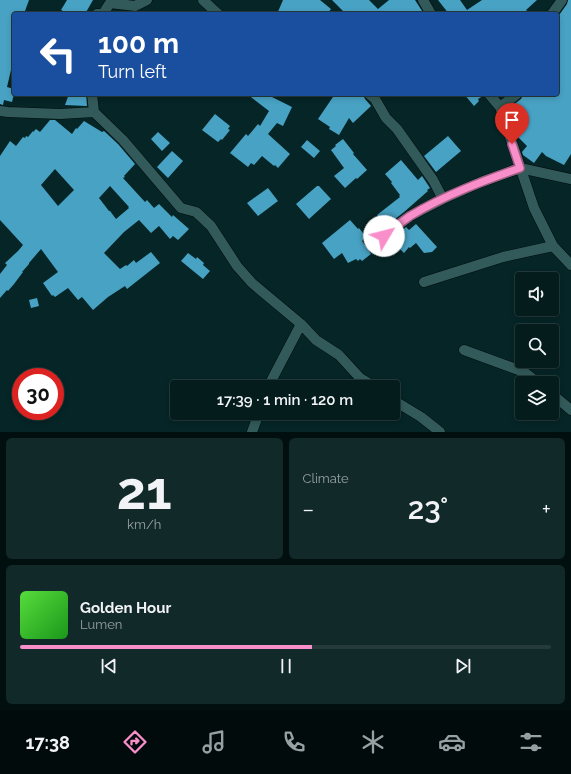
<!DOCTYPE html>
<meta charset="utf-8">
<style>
:root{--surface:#041c1c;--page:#122929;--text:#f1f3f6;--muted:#97a1a3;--line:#253a3b;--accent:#f98fca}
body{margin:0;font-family:Raleway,sans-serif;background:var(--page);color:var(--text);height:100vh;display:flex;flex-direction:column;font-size:15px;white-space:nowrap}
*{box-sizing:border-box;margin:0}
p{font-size:13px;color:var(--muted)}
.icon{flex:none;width:22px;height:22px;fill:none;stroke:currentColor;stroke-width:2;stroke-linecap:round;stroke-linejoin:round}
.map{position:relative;height:432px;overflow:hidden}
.details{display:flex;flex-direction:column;gap:6px;padding:6px;background:#020f0f;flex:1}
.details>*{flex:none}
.top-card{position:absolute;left:12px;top:12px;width:547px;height:84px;border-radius:4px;box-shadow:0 2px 6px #0003,0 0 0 1px var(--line);background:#1a4fa0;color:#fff;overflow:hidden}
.tools{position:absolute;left:515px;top:272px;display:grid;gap:8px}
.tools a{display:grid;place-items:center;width:44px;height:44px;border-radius:4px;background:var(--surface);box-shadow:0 2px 6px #0003,0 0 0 1px var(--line);font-size:20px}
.speed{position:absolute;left:12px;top:368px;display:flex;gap:8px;font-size:20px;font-weight:700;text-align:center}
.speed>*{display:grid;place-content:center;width:52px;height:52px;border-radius:50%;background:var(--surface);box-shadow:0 2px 6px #0003,0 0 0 1px var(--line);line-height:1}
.speed .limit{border:6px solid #d22;background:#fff;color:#111}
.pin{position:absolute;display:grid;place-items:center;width:34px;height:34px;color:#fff;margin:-41px -17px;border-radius:50% 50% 50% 0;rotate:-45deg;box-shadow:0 0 4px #0007}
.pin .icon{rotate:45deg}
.me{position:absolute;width:44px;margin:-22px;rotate:53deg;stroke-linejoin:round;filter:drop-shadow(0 0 3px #0008)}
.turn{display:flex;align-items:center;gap:14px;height:84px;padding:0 20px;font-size:18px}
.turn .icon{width:52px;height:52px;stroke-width:2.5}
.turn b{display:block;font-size:28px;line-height:34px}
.big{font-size:30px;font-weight:600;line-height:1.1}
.details .card{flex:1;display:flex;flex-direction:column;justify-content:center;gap:6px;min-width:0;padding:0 14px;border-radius:6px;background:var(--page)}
.details .dial{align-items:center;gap:0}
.dial b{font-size:52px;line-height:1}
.song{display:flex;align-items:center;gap:12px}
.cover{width:48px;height:48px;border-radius:6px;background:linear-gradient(135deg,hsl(110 70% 55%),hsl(120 70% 35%))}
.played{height:4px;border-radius:2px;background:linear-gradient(90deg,var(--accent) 55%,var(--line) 55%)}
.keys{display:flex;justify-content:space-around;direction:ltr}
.heat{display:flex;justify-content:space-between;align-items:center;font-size:22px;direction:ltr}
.details .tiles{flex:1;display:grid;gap:6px;grid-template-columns:1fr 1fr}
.card:last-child{grid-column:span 2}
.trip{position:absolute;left:170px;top:380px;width:230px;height:40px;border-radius:4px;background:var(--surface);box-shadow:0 2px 6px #0003,0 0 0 1px var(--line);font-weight:600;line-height:40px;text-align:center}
.menu{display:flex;height:64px;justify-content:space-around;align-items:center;background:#020b0b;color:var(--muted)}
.menu .icon{width:28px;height:28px}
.menu .selected{color:var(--accent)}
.menu b{font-size:18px;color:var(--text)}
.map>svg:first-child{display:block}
</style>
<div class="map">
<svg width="571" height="432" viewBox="0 0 571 432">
<rect width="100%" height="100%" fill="#062526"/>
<path fill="#48a2c4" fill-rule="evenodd" d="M 0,0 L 29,0 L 25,11 L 23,11 L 22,14 L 14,14 L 14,72 L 11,70 L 7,87 L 14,89 L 14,94 L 12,102 L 4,100 L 3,105 L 0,104 Z
M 67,0 L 93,0 L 85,14 L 69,14 L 61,10 Z
M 283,0 L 320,0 L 331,9 L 327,14 L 277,14 Z
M 332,0 L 369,0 L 378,9 L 389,0 L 415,0 L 424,14 L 346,14 Z
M 438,0 L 460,0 L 467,10 L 482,0 L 537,0 L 526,10 L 530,14 L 449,14 Z
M 568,0 L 571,0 L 571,154 L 564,165 L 546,156 L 542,152 L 534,163 L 523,155 L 522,152 L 527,146 L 517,136 L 515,130 L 519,125 L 510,116 L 508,109 L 521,99 L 523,94 L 557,94 L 557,18 L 567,4 Z
M 69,94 L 86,94 L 87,106 L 65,105 Z
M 247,94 L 266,94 L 292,107 L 283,126 L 277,123 L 268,134 L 290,154 L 278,168 L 275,165 L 274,166 L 262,156 L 254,165 L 251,163 L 248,167 L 230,153 L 246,134 L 248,136 L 258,124 L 260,126 L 269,111 Z
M 335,94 L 363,94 L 365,99 L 371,106 L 353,123 L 349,118 L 339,135 L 329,129 L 330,127 L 318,119 Z
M 464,94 L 483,94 L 483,96 L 478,99 L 479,101 L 474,106 Z
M 215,114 L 230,126 L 228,129 L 230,130 L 222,140 L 221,139 L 218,142 L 202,130 Z
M 50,120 L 55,120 L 72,134 L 76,128 L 77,129 L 84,121 L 102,132 L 104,131 L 118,144 L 135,164 L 124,176 L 125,177 L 123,178 L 145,202 L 147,200 L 154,208 L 159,204 L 172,217 L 173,215 L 189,229 L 178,240 L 173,236 L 170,239 L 159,226 L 151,233 L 139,220 L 124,232 L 104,253 L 120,269 L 126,265 L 127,266 L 134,260 L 136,263 L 151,252 L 160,263 L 127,289 L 125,286 L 108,297 L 93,310 L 82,297 L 78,300 L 68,288 L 55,297 L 53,295 L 52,296 L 43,283 L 58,272 L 41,249 L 29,263 L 29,264 L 22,272 L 23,272 L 14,284 L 8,291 L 7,290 L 0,298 L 0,274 L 7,265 L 5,263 L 18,251 L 23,245 L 0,220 L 0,156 L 10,141 L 16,146 L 23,137 L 25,138 L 26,136 L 28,137 L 33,131 L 33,132 L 36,129 L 40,132 ZM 55,169 L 74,190 L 58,206 L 41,185 ZM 110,186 L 129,207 L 128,207 L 129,208 L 116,219 L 110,211 L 109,211 L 99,198 Z
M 158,132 L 170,143 L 162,151 L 151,139 Z
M 448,136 L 461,151 L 436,172 L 424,156 Z
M 343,139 L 354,153 L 353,154 L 367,170 L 357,179 L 356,178 L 345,188 L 334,176 L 344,168 L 331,150 L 336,146 L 335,145 Z
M 307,140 L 320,151 L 314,158 L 301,147 Z
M 172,151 L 183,161 L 168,178 L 157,167 Z
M 401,160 L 418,180 L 422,176 L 430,188 L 427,190 L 428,191 L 404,212 L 386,226 L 377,215 L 400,197 L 399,196 L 400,195 L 391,183 L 392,182 L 385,174 Z
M 317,186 L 319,186 L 331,199 L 309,219 L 296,204 Z
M 268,188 L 278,201 L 258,216 L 247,203 Z
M 350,220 L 358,229 L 359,228 L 366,237 L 362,241 L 371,254 L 362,261 L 360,259 L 358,261 L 356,259 L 348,263 L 342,253 L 334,259 L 322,243 Z
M 416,224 L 437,247 L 432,252 L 424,253 L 416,243 L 410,248 L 409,247 L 404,253 L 392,241 L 391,239 L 406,227 L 409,230 Z
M 188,253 L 196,259 L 197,257 L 204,263 L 203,265 L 210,271 L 203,279 L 181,261 Z
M 37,298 L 39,306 L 31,308 L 29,300 Z"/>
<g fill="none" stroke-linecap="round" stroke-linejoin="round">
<defs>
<path id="minor" d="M 203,0 L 218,14
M 423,0 L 431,14
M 97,14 L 103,14 L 110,3 L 135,6 L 147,0
M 552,14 L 562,0
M 369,94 L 375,99 L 386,118 L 397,129 L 433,180 L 443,199
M 489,94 L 500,107 L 534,208 L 553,246 L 571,265
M 500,107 L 517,94
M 0,111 L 8,112 L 60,114 L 94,112 L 92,94
M 94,112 L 123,140 L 181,208 L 196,212 L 211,226 L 237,266 L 252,283 L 301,324 L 268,387
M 384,236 L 410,216 L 443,199 L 481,182 L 520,168 L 571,179
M 424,282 L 503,257 L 553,246
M 301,324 L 316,340 L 339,355 L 360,378 L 375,387
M 464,350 L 524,372 L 538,383
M 552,394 L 571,410
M 393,400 L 421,417 L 440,432
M 252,432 L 259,413"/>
</defs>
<use href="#minor" stroke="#000d0d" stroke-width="11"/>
<use href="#minor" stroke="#335a5a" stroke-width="10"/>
</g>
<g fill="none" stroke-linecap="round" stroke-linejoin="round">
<defs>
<path id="route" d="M 384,236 C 392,229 401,222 410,216 C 445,195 483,181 520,168 L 512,144"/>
</defs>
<use href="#route" stroke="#a25d83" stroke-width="10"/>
<use href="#route" stroke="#f98fca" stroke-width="7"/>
</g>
</svg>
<div class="tools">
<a><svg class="icon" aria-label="sound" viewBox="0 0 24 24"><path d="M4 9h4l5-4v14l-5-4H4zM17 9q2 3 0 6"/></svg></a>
<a><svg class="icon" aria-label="search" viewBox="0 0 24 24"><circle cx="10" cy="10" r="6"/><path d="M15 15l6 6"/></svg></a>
<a><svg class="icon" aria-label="layers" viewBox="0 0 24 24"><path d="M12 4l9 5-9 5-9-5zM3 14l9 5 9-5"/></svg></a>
</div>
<div class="speed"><div class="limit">30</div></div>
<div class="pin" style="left:512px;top:144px;background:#d93025"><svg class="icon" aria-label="arrive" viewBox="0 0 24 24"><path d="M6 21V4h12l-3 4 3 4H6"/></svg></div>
<svg class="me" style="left:384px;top:236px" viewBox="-20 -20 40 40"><circle r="19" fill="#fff"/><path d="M0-13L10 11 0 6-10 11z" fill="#f98fca"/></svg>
<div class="trip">17:39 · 1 min · 120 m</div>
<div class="top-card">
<div class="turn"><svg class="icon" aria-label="left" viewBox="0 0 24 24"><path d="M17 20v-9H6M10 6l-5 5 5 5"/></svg><div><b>100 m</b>Turn left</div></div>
</div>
</div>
<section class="details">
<div class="tiles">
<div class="card dial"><b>21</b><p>km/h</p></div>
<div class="card"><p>Climate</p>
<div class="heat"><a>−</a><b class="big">23°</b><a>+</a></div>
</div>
<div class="card">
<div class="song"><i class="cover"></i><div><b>Golden Hour</b><p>Lumen</p></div></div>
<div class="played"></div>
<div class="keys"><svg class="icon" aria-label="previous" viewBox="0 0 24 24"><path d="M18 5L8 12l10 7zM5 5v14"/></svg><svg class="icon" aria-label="pause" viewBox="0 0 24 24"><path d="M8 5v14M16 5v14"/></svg><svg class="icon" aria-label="next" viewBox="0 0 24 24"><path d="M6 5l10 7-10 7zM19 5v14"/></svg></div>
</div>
</div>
</section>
<nav class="menu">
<b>17:38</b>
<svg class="icon selected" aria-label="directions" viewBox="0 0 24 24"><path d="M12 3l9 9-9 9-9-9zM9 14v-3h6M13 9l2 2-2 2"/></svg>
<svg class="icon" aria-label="music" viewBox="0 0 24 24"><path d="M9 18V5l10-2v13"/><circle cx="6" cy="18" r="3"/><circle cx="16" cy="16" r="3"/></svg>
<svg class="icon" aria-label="phone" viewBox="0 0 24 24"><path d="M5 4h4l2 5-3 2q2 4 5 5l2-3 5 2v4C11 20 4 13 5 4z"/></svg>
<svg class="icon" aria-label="climate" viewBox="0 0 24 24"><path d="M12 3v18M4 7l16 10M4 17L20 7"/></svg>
<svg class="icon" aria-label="car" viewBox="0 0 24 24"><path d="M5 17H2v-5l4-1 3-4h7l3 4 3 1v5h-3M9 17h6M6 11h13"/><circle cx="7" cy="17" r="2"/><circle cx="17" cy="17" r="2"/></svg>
<svg class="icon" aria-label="filters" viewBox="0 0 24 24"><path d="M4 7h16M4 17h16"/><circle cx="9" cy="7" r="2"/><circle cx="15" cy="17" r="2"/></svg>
</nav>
